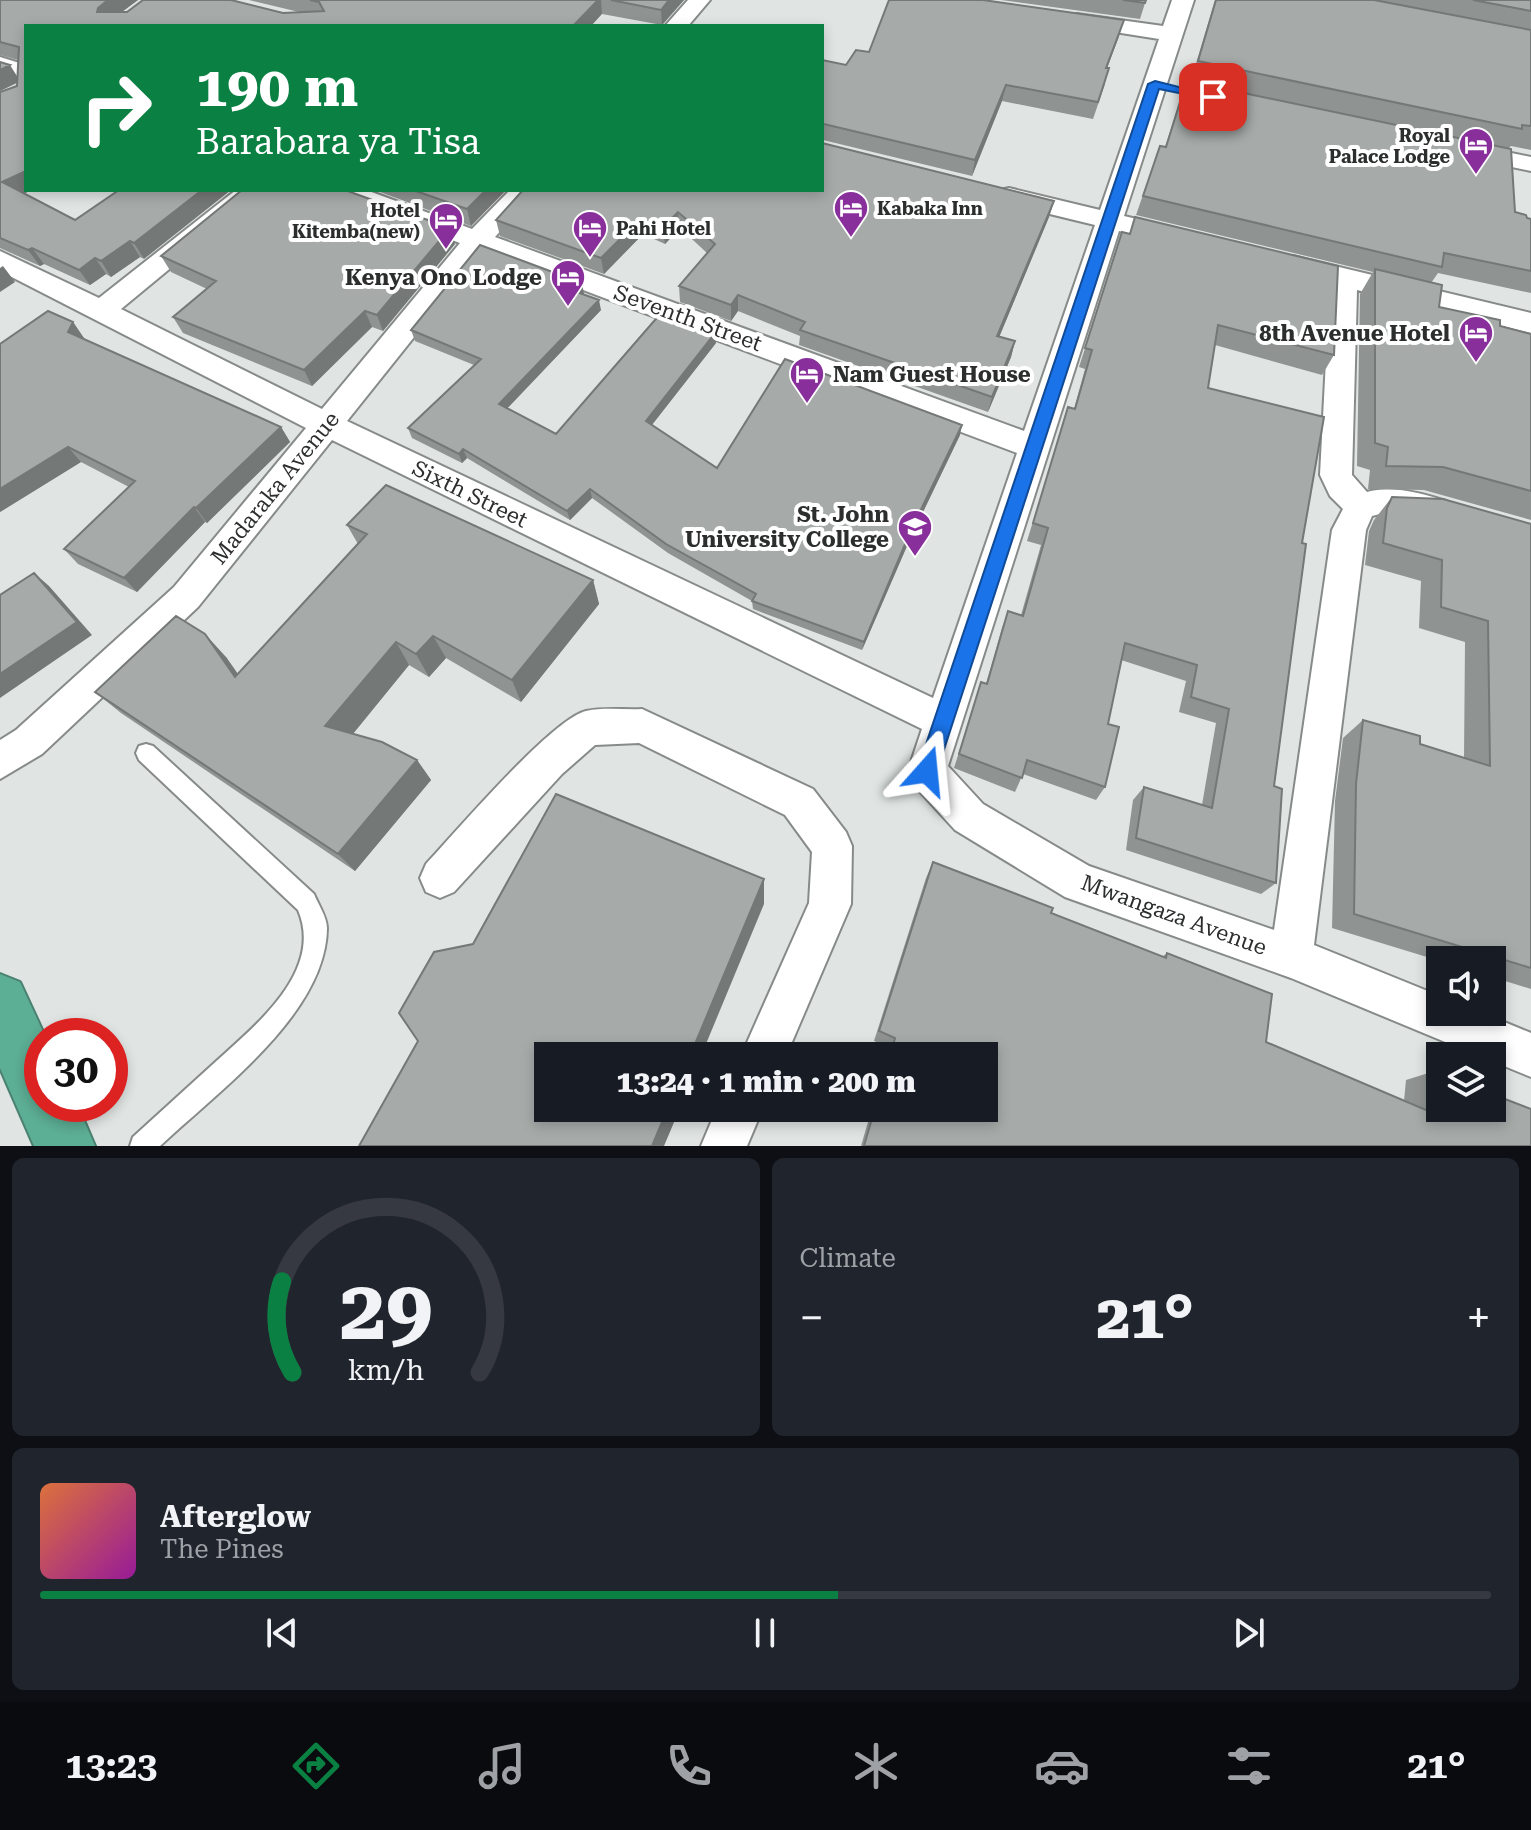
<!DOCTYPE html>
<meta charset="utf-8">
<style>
:root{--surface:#171b24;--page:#20242c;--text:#f1f3f6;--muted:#9ea1a6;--line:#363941;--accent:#0b8043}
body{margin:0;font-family:"Roboto Serif",serif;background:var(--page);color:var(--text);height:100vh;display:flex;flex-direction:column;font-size:30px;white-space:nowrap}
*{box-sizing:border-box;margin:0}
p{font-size:26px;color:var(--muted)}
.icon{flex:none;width:44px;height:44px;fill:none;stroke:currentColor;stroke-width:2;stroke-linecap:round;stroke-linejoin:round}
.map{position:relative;height:1146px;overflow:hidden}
.panel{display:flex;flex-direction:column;gap:12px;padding:12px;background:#0d0f14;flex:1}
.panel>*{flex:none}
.banner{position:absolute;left:24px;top:24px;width:800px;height:168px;border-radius:0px;box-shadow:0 4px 12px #0003;background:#0b8043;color:#fff;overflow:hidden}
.controls{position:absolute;left:1426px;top:946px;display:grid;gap:16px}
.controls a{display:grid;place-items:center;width:80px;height:80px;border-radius:0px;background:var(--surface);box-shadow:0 4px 12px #0003;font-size:40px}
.speed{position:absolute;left:24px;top:1018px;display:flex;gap:16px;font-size:40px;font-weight:700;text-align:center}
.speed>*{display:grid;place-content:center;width:104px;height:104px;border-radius:50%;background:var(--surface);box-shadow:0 4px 12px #0003;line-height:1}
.speed .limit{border:12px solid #d22;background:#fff;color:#111}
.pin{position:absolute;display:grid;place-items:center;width:68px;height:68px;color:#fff;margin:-34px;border-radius:16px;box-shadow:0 4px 12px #0006}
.me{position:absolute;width:88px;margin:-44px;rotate:18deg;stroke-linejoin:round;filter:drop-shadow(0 0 6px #0008)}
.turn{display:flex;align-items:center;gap:28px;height:168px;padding:0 40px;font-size:36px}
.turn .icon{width:104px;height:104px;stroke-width:2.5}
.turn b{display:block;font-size:56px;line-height:68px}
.big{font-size:60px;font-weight:800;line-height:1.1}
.panel .card{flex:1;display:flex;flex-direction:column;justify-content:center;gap:12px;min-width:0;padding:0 28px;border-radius:12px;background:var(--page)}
.panel .dial{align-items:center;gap:0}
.dial svg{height:208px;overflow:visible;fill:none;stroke:var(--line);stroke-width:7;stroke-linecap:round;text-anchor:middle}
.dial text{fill:var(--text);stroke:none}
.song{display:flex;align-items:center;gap:24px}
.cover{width:96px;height:96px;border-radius:12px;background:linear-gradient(135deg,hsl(20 70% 55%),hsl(300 70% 35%))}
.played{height:8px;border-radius:4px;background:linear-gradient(90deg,var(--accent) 55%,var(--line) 55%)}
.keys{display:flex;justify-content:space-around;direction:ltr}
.heat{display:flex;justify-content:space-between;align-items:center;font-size:44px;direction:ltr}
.panel .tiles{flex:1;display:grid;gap:12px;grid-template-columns:1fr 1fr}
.card:last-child{grid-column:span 2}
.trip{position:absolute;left:534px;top:1042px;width:464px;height:80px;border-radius:0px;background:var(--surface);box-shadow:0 4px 12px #0003;font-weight:800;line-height:80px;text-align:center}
.menu{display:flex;height:128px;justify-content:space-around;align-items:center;background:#090b0e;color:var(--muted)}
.menu .icon{width:56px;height:56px}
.menu .active{color:var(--accent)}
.menu b{font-size:36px;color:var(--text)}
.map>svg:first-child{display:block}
</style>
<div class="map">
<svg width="1531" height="1146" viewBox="0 0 1531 1146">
<rect width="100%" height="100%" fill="#e0e5e3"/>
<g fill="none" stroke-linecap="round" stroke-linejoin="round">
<defs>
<path id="lane" d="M 146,744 L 153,746 L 314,894 C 318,904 327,917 327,928 C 326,1014 218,1091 160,1146 L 130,1146 L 133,1137 C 159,1113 185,1090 211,1066 C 251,1029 325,973 298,910 L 139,760 L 136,753 L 139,746 Z"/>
<path id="street" d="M 688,0 L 710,0 L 688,26 L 665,26 Z
M 1172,0 L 1194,0 L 1124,216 L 1141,220 L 1145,226 L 1141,232 L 1132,234 L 1119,231 L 948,766 L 983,804 L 1089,866 L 1274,930 L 1332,530 L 1343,509 L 1330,496 L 1320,475 L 1330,283 L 1283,271 L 1279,265 L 1283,259 L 1293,256 L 1531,313 L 1531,333 L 1357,290 L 1352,475 L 1367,492 C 1391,485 1422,493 1446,501 L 1450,510 L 1446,519 L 1434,523 L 1380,514 L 1372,516 L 1366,530 L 1314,945 L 1440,996 L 1440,1012 L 1480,1012 L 1531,1033 L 1531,1077 L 1492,1061 L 1492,1056 L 1479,1056 L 1291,978 L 1065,897 L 955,830 L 913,784 L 908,771 L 922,729 L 332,440 L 198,607 L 42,754 L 0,779 L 0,740 L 16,730 L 174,587 L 306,428 L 0,271 L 0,251 L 99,298 L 236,190 L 265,190 L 121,309 L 322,409 L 460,243 L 333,196 L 329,190 L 366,190 L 472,229 L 510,190 L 537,190 L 495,237 L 1024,431 L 1095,225 L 1000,202 L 996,196 L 1000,190 L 1009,188 L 1100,210 L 1159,39 L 1077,26 L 1066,20 L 1077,14 L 1163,26 ZM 482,252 L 1017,453 L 933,698 L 347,421 Z
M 0,57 L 26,65 L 26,80 L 0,72 Z
M 1468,144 L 1531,157 L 1531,171 L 1459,156 L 1456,151 L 1459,146 Z
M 642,709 L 813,789 L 846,832 L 852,846 L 851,904 L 786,1056 L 741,1056 L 809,903 L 812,852 L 785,815 L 639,743 L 595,745 L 562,774 L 454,892 L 440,898 L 426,892 L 420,878 L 426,864 C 455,833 552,719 586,711 C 604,707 624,710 642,709 Z
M 717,1108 L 763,1108 L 747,1146 L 701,1146 Z"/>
<path id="highway" d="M 0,974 L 20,982 L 45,1036 L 42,1036 L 42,1104 L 77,1104 L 95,1146 L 34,1146 L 0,1068 Z"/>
</defs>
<use href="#lane" stroke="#868b89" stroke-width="4"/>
<use href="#street" stroke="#868b89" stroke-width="4"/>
<use href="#highway" stroke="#4b8170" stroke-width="4"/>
<use href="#lane" fill="#fff" fill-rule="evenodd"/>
<use href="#street" fill="#fff" fill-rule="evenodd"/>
<use href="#highway" fill="#5cae94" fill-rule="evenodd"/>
</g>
<path fill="#8f9391" d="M 0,0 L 138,0 L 121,12 L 283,13 L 299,12 L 249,0 L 684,0 L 662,25 L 602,14 L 26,26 L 31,190 L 24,194 L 75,220 L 119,190 L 144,259 L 140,257 L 111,277 L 106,274 L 90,285 L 44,264 L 40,266 L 0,248 L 0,92 L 17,86 L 17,83 L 0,91 L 0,62 L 17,77 L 18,60 L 0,55 Z
M 1001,0 L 1146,0 L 1140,19 Z
M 1215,0 L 1531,0 L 1531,150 L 1511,146 L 1509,148 L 1515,212 L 1531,219 L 1531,293 L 1438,273 L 1431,283 L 1439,307 L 1500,326 L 1531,334 L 1531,520 L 1424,490 L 1368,489 L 1370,470 L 1357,466 L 1360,294 L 1373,272 L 1136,215 L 1160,146 L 1165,147 L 1185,86 L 1189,87 Z
M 1119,36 L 1107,68 L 1105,84 L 1093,119 L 1002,101 L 972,176 L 823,140 L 822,60 L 846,65 L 869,52 Z
M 822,144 L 1054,201 L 1049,217 L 999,337 L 1015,341 L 1011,357 L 988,412 L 799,345 L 800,336 L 738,311 L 731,321 L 680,302 L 679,286 L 707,253 L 680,228 L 665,244 L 643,234 L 604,274 L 500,236 L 496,220 Z
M 375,190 L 506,190 L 471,226 Z
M 455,244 L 383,331 L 372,327 L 312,386 L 183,333 L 173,317 L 207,289 L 171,272 L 161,256 Z
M 1116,252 L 1334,355 L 1322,375 L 1215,345 L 1208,388 L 1302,543 L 1274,786 L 1276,883 L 1261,894 L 1126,850 L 1133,800 L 1144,787 L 1202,805 L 1216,723 L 1179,712 L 1186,681 L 1121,660 L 1108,724 L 1105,787 L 1096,800 L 1023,774 L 1015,792 L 954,768 L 981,682 L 986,684 L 1002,628 L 1008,611 L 1021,615 L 1041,545 L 1027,541 L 1068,407 L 1074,409 L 1085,369 L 1079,367 Z
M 582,283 L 583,294 L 601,310 L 507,408 L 556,434 L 716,343 L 652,425 L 717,468 L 960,435 L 910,539 L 862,650 L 753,609 L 752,601 L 668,553 L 592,498 L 570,520 L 467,458 L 462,463 L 412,438 L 408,428 L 474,365 L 415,341 L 411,330 Z
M 73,322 L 84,339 L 281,427 L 290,442 L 207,523 L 205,522 L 137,592 L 78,564 L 64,549 L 129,487 L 81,462 L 0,512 Z
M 1392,497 L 1531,523 L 1531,989 L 1492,977 L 1492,960 L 1440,961 L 1332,928 L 1335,801 L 1343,738 L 1363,720 L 1420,744 L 1464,758 L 1465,642 L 1419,628 L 1421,581 L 1365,565 L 1369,531 L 1374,520 Z
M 347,525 L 593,580 L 599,604 L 521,702 L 446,658 L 429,677 L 409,665 L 353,734 L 417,760 L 431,780 L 355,871 L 121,713 L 95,692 L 226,657 L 238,674 L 358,544 Z
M 933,862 L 1051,913 L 1162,957 L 1167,953 L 1266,1042 L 1404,1101 L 1406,1080 L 1435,1071 L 1531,1146 L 861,1146 L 872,1108 L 984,1108 L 984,1056 L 887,1056 L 889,1047 L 874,1041 L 926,878 Z"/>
<path fill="#747876" d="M 108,0 L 138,0 L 106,24 L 97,12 L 98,8 Z
M 598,0 L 601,0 L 602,14 L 591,26 L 573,26 Z
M 669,0 L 684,0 L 662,25 L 661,10 Z
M 1124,20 L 1119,36 L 1101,84 L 1106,68 Z
M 10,65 L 20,81 L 0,91 L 0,70 Z
M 1006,85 L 1002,101 L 972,176 L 975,160 Z
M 26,171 L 26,190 L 31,190 L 14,199 L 2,182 Z
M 202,190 L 231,190 L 144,259 L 134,243 Z
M 486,190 L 506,190 L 471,226 L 467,209 Z
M 1054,201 L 1049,217 L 993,352 L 997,336 Z
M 678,212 L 680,228 L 665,244 L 663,227 Z
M 641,218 L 643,234 L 604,274 L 601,258 Z
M 450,228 L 455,244 L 383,331 L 377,315 Z
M 130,241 L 140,257 L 111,277 L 101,261 Z
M 32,248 L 44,264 L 40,266 L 28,250 Z
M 95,258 L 106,274 L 90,285 L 79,270 Z
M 3,266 L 15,282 L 0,292 L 0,268 Z
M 582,283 L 584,294 L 576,301 L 574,291 Z
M 738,295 L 738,311 L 731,321 L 731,305 Z
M 599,300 L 601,310 L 502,414 L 499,404 Z
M 365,311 L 372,327 L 312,386 L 304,370 Z
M 73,322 L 84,338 L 80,348 L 68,332 Z
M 715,333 L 716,343 L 647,431 L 646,421 Z
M 1015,341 L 1011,357 L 988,412 L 992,397 Z
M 962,425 L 960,435 L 910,539 L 862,650 L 864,642 L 911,530 Z
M 281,427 L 290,442 L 207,523 L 196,508 Z
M 68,447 L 81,462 L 0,512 L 0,489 Z
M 463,449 L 467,458 L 462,463 L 459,454 Z
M 590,489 L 592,498 L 570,520 L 567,511 Z
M 194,507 L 205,522 L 137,592 L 124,578 Z
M 34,573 L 49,586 L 92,635 L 0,698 L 0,674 Z
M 593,580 L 599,604 L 521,702 L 512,680 Z
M 205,634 L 226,657 L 255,699 L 235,677 Z
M 433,636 L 446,658 L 429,677 L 416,654 Z
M 396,642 L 409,665 L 342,747 L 325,726 Z
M 417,760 L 431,780 L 355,871 L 338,854 Z
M 764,879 L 764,904 L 701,1056 L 690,1056 Z
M 668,1108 L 680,1108 L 664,1146 L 652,1146 Z"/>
<path fill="#a6aba9" stroke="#747876" stroke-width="2" d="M 0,0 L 108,0 L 98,8 L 97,12 L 127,12 L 143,0 L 231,0 L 283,13 L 324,11 L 319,2 L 310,0 L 598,0 L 573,26 L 26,26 L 26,171 L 2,182 L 75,220 L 119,190 L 202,190 L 134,243 L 130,241 L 101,261 L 95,258 L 79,270 L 32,248 L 28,250 L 0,238 L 0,92 L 17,86 L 19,47 L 0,42 Z
M 611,0 L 669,0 L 661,10 Z
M 889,0 L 983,0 L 1124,20 L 1106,68 L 1109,68 L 1098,102 L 1006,85 L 975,160 L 824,124 L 822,125 L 822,60 L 846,65 L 856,50 L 869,52 Z
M 1123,0 L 1146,0 L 1145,3 Z
M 1216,0 L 1374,0 L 1531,30 L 1531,126 L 1522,125 L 1522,129 L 1198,61 Z
M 1473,0 L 1531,0 L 1531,11 Z
M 0,62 L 10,65 L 0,70 Z
M 1191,82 L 1511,149 L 1515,212 L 1526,215 L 1527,218 L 1531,219 L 1531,271 L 1444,253 L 1442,267 L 1143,196 L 1160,146 L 1166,147 L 1185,86 L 1190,87 Z
M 822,143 L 1054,201 L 997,336 L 1015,341 L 992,397 L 800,330 L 805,322 L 738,295 L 731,305 L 679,286 L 715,244 L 678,212 L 663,227 L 641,218 L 601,258 L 496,220 L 523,190 L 822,190 Z
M 242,190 L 345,190 L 450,228 L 377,315 L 365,311 L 304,370 L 173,317 L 216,281 L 161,256 Z
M 413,190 L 486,190 L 467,209 Z
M 1135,217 L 1338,266 L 1334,355 L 1218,325 L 1208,388 L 1324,417 L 1302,543 L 1306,544 L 1274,786 L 1282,789 L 1276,883 L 1136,838 L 1144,787 L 1212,808 L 1229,709 L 1191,697 L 1197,665 L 1125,643 L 1108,724 L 1119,727 L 1105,787 L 1027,760 L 1022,778 L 959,754 L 981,682 L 987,684 L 1008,611 L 1023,616 L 1048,528 L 1033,523 L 1068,407 L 1075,409 L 1092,350 L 1085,348 L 1122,232 L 1130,234 Z
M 480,245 L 582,283 L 574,291 L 599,300 L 499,404 L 556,434 L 661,313 L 715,333 L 646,421 L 717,468 L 785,359 L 962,425 L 911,530 L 864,642 L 752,601 L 756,594 L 666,544 L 590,489 L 567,511 L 463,449 L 459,454 L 408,428 L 481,359 L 411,330 Z
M 1375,269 L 1442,285 L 1439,307 L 1500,320 L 1500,326 L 1531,334 L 1531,491 L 1443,467 L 1386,466 L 1388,447 L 1375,443 Z
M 48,311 L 73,322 L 68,332 L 281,427 L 196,508 L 194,507 L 124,578 L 64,549 L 135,481 L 68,447 L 0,489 L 0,344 Z
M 386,485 L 593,580 L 512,680 L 433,636 L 416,654 L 396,642 L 325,726 L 382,742 L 417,760 L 338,854 L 95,692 L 176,616 L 205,634 L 235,677 L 367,534 L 347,525 Z
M 1392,497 L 1443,499 L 1531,524 L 1531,968 L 1354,914 L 1356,784 L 1363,720 L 1420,736 L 1420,744 L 1490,766 L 1488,621 L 1441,607 L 1442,560 L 1383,543 L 1387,508 Z
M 34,573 L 77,622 L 0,674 L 0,595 Z
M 556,794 L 764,879 L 690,1056 L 548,1056 L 548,1108 L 668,1108 L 652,1146 L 359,1146 L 418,1041 L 399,1013 L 434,952 L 473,944 Z
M 933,862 L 1053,908 L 1051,913 L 1166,958 L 1167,953 L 1272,994 L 1266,1042 L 1433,1113 L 1435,1071 L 1440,1073 L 1440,1108 L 1492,1108 L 1492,1094 L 1531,1109 L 1531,1146 L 864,1146 L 875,1108 L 984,1108 L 984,1056 L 890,1056 L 895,1038 L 879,1031 Z"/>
<path fill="#1a73e8" stroke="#114b97" stroke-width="2" d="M 1155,81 L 1219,97 L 1213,100 L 1159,89 L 937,771 L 934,778 L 927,781 L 920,778 L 917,771 L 1148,84 Z"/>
<defs>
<symbol id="hotel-pin" viewBox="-11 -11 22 30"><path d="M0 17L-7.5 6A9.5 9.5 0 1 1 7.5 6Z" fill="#892f9b" stroke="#fff"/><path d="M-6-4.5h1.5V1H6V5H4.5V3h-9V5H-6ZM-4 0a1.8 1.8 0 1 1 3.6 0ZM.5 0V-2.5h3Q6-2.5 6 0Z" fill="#fff"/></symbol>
<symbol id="university-pin" viewBox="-11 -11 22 30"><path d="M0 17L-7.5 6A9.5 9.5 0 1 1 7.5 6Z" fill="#892f9b" stroke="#fff"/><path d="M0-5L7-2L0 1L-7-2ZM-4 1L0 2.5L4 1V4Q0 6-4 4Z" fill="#fff"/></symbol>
</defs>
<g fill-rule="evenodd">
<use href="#hotel-pin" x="1456" y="125" width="40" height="54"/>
<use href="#hotel-pin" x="831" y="188" width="40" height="54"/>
<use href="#hotel-pin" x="426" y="200" width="40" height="54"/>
<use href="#hotel-pin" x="570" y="208" width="40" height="54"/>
<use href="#hotel-pin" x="548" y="257" width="40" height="54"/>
<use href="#hotel-pin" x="1456" y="313" width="40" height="54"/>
<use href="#hotel-pin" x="787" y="354" width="40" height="54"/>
<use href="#university-pin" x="895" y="507" width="40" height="54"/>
</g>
<g text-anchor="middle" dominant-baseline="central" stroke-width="8" stroke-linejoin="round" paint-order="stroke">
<g font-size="18" font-weight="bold" fill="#2c2e2d" stroke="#fff" text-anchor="end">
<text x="1450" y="135">Royal<tspan x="1450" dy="21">Palace Lodge</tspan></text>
<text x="877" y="208" text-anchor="start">Kabaka Inn</text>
<text x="420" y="210">Hotel<tspan x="420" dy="21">Kitemba(new)</tspan></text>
<text x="616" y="228" text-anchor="start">Pahi Hotel</text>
</g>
<g font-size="22" font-weight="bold" fill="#2c2e2d" stroke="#fff" text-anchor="end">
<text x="542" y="277">Kenya Ono Lodge</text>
<text x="1450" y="333">8th Avenue Hotel</text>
<text x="833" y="374" text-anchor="start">Nam Guest House</text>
<text x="889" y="514">St. John<tspan x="889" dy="25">University College</tspan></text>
</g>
<g font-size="22" fill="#2c2e2d" stroke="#fff">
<text transform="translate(688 318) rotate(20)">Seventh Street</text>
<text transform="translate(275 488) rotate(-51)">Madaraka Avenue</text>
<text transform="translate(470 494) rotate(26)">Sixth Street</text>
<text transform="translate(1174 915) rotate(20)">Mwangaza Avenue</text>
</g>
</g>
</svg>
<div class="controls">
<a><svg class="icon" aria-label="sound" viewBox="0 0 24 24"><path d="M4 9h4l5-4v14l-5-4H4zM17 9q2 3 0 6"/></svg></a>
<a><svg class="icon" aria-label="layers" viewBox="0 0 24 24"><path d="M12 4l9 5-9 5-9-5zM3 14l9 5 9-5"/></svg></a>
</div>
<div class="speed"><div class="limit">30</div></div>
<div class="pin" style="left:1213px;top:97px;background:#d93025"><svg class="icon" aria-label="arrive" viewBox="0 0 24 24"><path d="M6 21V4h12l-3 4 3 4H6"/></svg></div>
<svg class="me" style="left:927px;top:771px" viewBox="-20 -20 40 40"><path d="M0-17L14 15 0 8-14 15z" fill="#1a73e8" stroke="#fff" stroke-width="4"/></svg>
<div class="trip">13:24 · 1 min · 200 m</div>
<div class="banner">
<div class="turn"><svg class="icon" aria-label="right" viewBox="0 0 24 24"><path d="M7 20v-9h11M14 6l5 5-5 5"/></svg><div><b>190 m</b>Barabara ya Tisa</div></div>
</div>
</div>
<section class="panel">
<div class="tiles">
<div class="card dial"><svg viewBox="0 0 100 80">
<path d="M14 69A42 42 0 1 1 86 69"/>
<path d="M14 69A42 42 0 0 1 10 34" stroke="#0b8043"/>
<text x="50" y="56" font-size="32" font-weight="700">29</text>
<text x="50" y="72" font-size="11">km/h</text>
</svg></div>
<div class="card"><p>Climate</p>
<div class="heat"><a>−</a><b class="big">21°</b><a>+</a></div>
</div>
<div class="card">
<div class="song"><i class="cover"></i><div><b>Afterglow</b><p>The Pines</p></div></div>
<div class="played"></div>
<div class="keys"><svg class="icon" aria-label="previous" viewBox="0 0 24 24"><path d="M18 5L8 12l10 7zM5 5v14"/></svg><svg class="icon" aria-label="pause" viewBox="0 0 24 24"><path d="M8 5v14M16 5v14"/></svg><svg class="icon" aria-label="next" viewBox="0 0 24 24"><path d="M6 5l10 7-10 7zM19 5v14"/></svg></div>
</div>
</div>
</section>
<nav class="menu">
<b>13:23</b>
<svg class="icon active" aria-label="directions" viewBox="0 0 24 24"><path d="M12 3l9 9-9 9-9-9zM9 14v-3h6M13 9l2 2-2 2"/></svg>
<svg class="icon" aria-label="music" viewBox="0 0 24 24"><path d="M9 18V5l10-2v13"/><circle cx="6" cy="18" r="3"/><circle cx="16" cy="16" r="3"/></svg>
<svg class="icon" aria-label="phone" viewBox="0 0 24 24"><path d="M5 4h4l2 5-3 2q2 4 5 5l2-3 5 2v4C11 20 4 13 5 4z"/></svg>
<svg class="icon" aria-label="climate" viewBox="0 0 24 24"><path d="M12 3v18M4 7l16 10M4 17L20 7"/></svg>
<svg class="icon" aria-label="car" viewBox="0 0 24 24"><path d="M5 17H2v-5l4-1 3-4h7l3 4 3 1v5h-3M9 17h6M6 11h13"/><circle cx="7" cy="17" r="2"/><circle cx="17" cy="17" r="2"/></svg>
<svg class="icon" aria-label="filters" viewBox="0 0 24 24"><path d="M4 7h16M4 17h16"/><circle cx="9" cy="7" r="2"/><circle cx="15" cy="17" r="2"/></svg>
<b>21°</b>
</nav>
